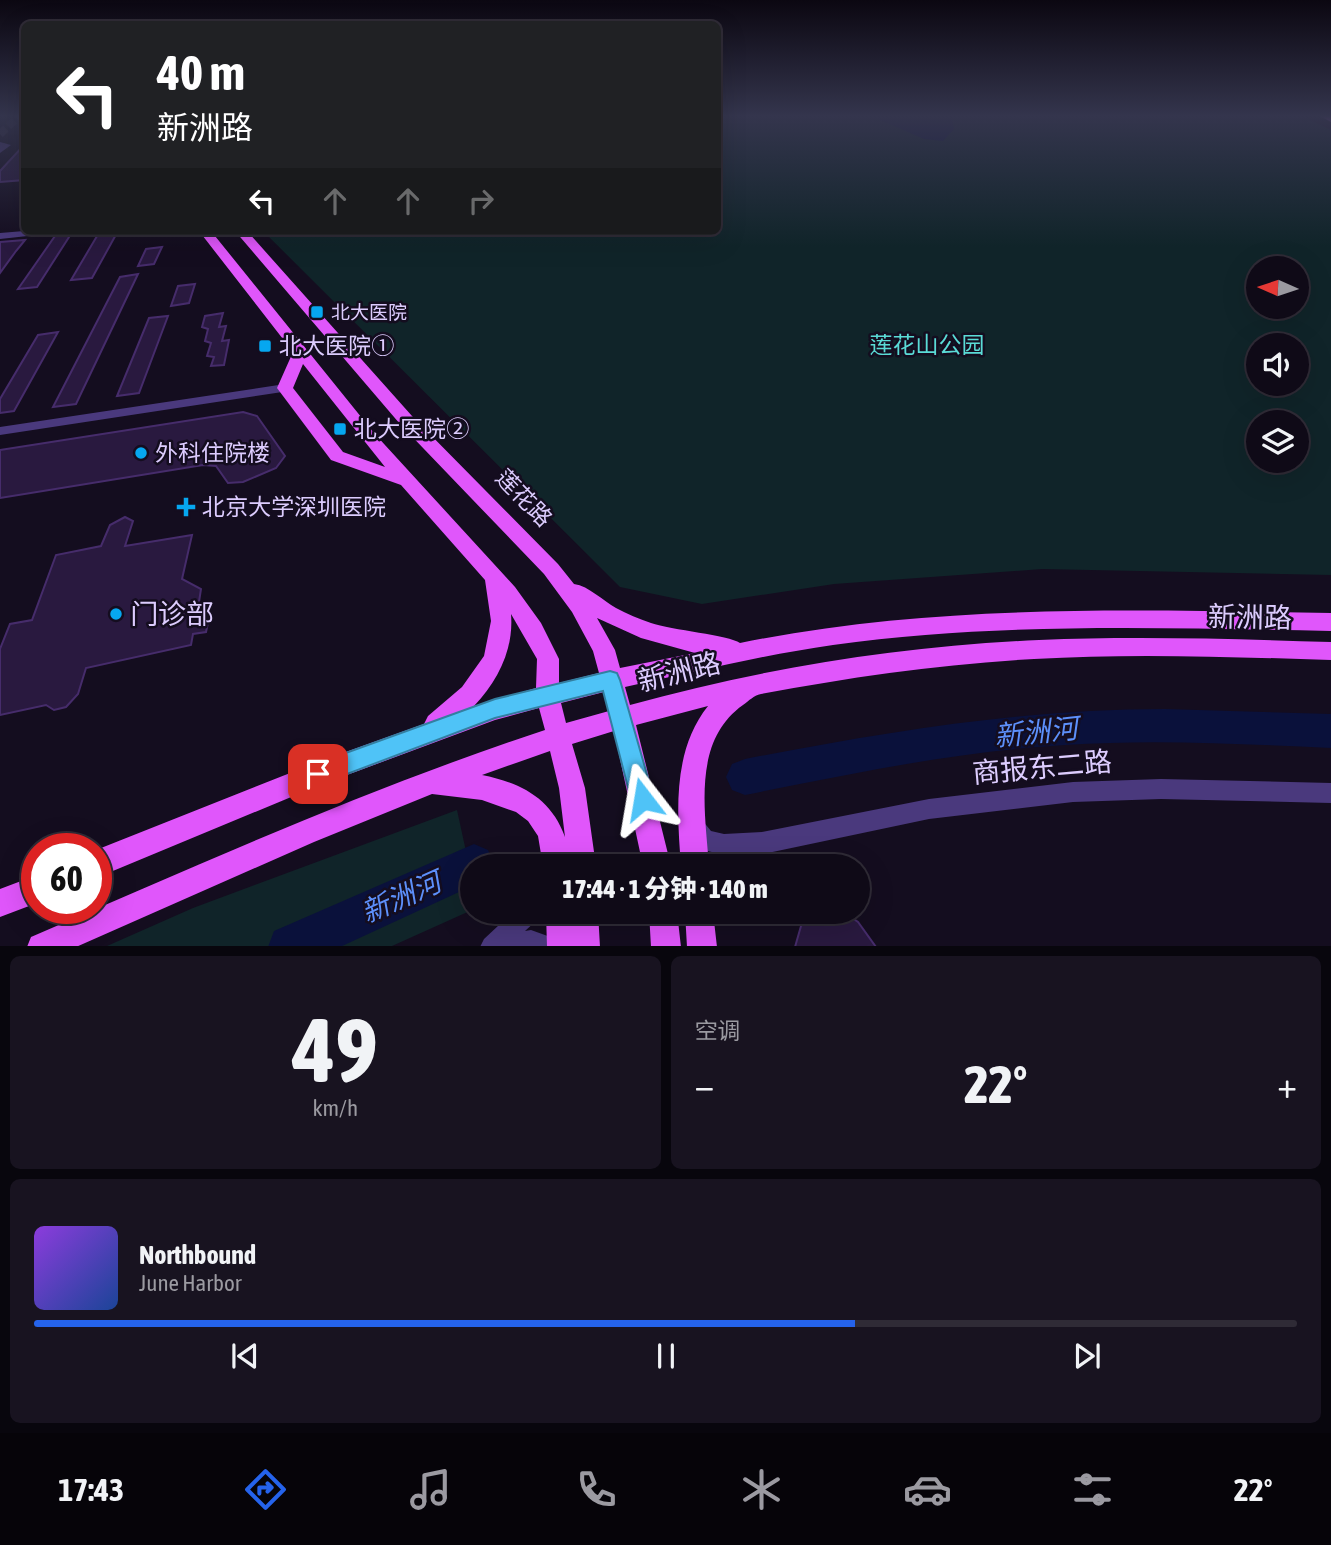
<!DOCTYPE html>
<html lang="zh">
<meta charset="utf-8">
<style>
:root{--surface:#0f0a17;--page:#181320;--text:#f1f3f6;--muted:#9b9aa1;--line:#2f2b36;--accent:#2563eb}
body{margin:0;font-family:"Asap Condensed","Noto Sans SC",sans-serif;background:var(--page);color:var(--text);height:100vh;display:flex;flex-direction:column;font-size:26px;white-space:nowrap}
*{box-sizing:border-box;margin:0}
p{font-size:23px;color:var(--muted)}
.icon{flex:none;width:38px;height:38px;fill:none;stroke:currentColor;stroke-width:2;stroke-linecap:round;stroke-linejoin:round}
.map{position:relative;height:946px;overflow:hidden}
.panel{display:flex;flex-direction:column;gap:10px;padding:10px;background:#08060d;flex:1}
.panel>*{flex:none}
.banner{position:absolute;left:21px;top:21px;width:700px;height:214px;border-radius:10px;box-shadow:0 7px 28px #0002,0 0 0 2px var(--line);background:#202124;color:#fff;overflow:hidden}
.needle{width:46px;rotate:273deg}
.tools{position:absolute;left:1246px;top:256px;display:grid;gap:14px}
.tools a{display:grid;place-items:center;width:63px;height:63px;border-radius:50%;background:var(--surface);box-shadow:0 7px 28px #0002,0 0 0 2px var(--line);font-size:35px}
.speed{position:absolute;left:21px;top:833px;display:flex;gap:14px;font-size:35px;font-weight:700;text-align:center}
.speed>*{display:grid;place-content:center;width:91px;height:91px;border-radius:50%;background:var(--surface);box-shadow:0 7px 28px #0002,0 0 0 2px var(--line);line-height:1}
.speed .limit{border:10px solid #d22;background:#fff;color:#111}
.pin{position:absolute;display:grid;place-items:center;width:60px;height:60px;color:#fff;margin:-30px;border-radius:14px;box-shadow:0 4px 10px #0006}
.me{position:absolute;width:77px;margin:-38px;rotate:346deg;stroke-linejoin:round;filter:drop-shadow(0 0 5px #0008)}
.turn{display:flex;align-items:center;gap:24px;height:147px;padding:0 21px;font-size:32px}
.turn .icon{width:91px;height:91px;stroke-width:2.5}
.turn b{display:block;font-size:49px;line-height:60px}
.lanes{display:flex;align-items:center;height:66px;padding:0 21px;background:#0003;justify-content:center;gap:35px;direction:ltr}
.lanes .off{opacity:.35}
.big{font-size:52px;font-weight:800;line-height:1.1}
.panel .card{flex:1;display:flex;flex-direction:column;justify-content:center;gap:10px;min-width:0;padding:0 24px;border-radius:10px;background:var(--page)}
.panel .dial{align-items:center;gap:0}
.dial b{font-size:91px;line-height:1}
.song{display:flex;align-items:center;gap:21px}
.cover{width:84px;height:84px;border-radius:10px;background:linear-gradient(135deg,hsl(270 70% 55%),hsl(220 70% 35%))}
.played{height:7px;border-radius:4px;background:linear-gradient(90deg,var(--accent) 65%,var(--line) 65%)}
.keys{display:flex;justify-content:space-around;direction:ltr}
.heat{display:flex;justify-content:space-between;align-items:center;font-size:38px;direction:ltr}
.panel .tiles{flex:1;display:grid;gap:10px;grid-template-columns:1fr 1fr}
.card:last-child{grid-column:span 2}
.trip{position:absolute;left:460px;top:854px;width:410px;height:70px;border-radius:35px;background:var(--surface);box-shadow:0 7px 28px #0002,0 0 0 2px var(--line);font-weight:800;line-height:70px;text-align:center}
.dock{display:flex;height:112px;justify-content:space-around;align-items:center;background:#060409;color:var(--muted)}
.dock .icon{width:49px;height:49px}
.dock .active{color:var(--accent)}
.dock b{font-size:32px;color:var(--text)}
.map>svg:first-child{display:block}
</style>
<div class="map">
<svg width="1331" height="947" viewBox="0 0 1331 947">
<rect width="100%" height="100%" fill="#140d1f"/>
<path fill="#102429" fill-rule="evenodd" d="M 718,115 L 1300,115 L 1331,130 L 1331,575 L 1042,569 L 834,584 L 702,604 L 620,587 L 263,231 L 718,231 ZM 1258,268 L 1297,268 L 1297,306 L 1258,306 ZM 1258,345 L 1297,345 L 1297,383 L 1258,383 ZM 1258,422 L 1297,422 L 1297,460 L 1258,460 Z
M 457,810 L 472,879 L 472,910 L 392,946 L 107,946 L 193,908 Z"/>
<path fill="#0a113b" d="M 869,115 L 951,115 L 954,129 L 943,141 L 924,139 Z"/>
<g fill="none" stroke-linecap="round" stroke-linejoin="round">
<path fill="#0a113b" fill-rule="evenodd" d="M 1165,709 L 1331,714 L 1331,748 C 1243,744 1154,739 1065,745 C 957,751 851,774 745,795 L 732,790 L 726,777 L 732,764 L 745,759 C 885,732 1022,709 1165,709 Z
M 474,844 L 488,850 L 494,864 L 494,866 L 472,866 L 472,886 L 340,947 L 268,947 L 274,931 Z"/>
</g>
<path fill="#29193f" stroke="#462c6b" stroke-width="2" d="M 24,145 L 24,180 L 0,182 L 0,171 Z
M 100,231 L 118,231 L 92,278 L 71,280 Z
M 71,234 L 37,287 L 18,289 L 55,236 Z
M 25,240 L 16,251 L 0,273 L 0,242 Z
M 162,247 L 154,264 L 138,266 L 146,249 Z
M 138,274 L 76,404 L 53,407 L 120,277 Z
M 195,284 L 189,303 L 171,306 L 178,286 Z
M 223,313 L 219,327 L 226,326 L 222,341 L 229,340 L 224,365 L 211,366 L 214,357 L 207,356 L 211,343 L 205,341 L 208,329 L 202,327 L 205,316 Z
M 168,316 L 139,393 L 117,396 L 149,318 Z
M 58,332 L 14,411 L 0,413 L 0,399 L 38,335 Z
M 243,412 L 257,416 L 285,456 L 276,468 L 243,482 L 228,483 L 216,466 L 203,465 L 0,498 L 0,450 Z
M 125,517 L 133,521 L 125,546 L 192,535 L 182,579 L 201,589 L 196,621 L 209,618 L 206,632 L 193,634 L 191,645 L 86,668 L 78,694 L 66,707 L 54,710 L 46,705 L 0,715 L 0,649 L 10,624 L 32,620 L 56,555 L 101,546 L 110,525 Z
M 815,912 L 842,912 L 848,915 L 858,922 L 876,947 L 795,947 L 801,926 Z"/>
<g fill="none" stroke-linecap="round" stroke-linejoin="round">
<path stroke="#322a40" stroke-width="8" stroke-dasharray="8 3.5" stroke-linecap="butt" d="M 0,134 L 18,117"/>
<path fill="#4a397d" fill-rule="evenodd" d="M 17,115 L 24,115 L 18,119 L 15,117 Z
M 0,142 L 11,145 L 0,153 Z
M 24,231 L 51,231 L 46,234 L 0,239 L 0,233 Z
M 285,384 L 289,385 L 291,388 L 289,391 L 0,435 L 0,427 Z
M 1161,779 L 1331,783 L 1331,803 L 1161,799 L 1073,802 L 929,819 L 763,854 L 741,866 L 709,866 L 712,858 L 719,854 L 697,848 L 684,827 L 688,820 L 695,816 L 702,820 L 711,831 L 724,834 L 762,832 L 929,799 L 1073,782 Z
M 513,912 L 540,912 L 537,920 L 525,931 L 531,930 L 556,939 L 560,947 L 480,947 L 484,939 Z"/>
<path fill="#e056fb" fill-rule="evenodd" d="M 1318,115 L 1331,116 L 1331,122 Z
M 199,231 L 211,231 L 374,433 L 515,587 L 541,623 L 559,659 L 559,683 L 599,673 L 593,651 L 572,612 L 544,574 L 400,424 L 235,231 L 247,231 L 412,416 L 558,564 L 574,584 C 589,586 603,601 616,608 C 627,614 639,619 651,623 C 671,630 729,635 740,643 C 934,603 1134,610 1331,613 L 1331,631 C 1165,628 998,622 833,645 C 763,655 694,672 625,687 L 630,705 C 763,668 901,646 1039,640 C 1136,636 1234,639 1331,642 L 1331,660 C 1232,657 1133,653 1034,659 C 942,664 851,677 761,694 C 753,696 750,700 743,705 C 692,741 705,811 709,866 L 681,866 C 677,813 672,751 708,706 L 636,725 L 671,866 L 643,866 L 614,731 L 572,744 L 585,788 L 596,866 L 543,866 L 538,836 L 528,821 L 516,812 L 482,800 L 432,794 L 314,842 L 76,947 L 27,947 L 31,937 C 200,864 369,788 545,730 L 539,708 L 495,720 L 320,785 L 96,878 L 96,850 L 318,762 L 424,724 L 428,716 L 462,687 L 484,656 L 491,621 L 485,580 L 401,485 L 331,460 L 277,388 L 293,352 ZM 303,364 L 385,467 L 343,452 L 293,388 ZM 511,614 L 537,659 L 536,688 L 474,706 C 498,681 514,649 511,614 ZM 597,618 L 641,638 L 695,653 L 620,668 L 615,650 ZM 604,692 L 609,711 L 566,723 L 561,703 ZM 550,751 L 559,788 L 565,837 C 551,798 521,783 482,775 Z
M 37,875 L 37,903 L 0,917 L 0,889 Z
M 546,912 L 598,912 L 600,947 L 547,947 Z
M 649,912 L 677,912 L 681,947 L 651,947 Z
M 685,912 L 713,912 L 717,947 L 687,947 Z"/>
</g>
<linearGradient id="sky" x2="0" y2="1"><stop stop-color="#0b0711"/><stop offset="0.47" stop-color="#34354d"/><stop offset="1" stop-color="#34354d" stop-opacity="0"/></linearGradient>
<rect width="1331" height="247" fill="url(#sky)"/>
<path fill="#4fc3f7" stroke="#337fa1" stroke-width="2" d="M 610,671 L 617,673 L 620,680 L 654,799 L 651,807 L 643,810 L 635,807 L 631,799 L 603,691 L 495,718 L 318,785 L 310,782 L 306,774 L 310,766 L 318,763 L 495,699 Z"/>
<g fill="#06a7f0" stroke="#140d1f" stroke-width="2.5">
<rect x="310" y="305" width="14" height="14" rx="3.5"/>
<rect x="258" y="339" width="14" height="14" rx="3.5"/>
<rect x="333" y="422" width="14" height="14" rx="3.5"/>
<circle cx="141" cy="453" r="7"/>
<path d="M182.5 496.5h7v7h7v7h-7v7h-7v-7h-7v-7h7z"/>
<circle cx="116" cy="614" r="7"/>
</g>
<g text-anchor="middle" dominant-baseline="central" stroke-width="5" stroke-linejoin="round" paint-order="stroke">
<g font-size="19" fill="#dcccfe" stroke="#140d1f" text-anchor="start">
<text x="331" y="312">北大医院</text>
</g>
<g font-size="23" fill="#5adbd6" stroke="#140d1f">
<text x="927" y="345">莲花山公园</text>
</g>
<g font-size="23" fill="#dcccfe" stroke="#140d1f" text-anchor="start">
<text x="279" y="346">北大医院①</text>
<text x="354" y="429">北大医院②</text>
<text x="155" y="453">外科住院楼</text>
<text x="202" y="507">北京大学深圳医院</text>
</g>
<g font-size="23" fill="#dcccfe" stroke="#140d1f">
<text transform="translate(524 498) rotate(46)">莲花路</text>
</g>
<g font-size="28" fill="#dcccfe" stroke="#140d1f" text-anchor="start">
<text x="130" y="614">门诊部</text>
</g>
<g font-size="28" fill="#dcccfe" stroke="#140d1f">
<text transform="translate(1250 617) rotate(1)">新洲路</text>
<text transform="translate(679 672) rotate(-14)">新洲路</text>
<text transform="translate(1042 767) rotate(-5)">商报东二路</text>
</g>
<g font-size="28" font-style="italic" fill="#5d90fb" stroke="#140d1f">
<text transform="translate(1036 732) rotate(-6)">新洲河</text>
<text transform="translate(401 897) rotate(-24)">新洲河</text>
</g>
</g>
</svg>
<div class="tools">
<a><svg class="needle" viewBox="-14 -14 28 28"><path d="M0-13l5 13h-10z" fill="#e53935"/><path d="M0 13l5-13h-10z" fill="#9b9aa1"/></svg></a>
<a><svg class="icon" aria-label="sound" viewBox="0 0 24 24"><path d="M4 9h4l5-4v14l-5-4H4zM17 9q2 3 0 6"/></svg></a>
<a><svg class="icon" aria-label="layers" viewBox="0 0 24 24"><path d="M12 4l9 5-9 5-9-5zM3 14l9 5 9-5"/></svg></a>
</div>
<div class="speed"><div class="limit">60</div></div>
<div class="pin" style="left:318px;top:774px;background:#d93025"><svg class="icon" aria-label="arrive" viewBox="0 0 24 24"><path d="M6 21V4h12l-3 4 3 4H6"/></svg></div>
<svg class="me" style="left:643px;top:799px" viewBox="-20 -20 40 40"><path d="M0-17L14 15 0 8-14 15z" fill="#4fc3f7" stroke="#fff" stroke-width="4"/></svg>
<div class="trip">17:44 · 1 分钟 · 140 m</div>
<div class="banner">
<div class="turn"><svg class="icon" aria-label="left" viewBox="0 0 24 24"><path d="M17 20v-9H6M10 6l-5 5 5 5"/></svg><div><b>40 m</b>新洲路</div></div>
<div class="lanes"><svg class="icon" aria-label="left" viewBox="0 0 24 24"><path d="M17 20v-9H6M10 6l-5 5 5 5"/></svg><svg class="icon off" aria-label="ahead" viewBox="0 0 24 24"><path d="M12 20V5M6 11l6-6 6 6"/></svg><svg class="icon off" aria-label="ahead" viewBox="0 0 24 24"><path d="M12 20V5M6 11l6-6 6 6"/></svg><svg class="icon off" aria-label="right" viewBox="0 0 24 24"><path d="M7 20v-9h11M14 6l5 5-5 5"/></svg></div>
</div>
</div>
<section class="panel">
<div class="tiles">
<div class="card dial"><b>49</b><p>km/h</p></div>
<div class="card"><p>空调</p>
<div class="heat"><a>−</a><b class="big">22°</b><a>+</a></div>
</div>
<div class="card">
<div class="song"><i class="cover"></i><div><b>Northbound</b><p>June Harbor</p></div></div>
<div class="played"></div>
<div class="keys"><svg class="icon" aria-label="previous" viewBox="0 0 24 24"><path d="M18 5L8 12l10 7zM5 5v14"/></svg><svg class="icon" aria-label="pause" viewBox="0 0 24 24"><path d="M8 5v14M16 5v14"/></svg><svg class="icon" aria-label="next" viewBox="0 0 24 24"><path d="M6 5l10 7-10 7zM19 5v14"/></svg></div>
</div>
</div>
</section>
<nav class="dock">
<b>17:43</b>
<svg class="icon active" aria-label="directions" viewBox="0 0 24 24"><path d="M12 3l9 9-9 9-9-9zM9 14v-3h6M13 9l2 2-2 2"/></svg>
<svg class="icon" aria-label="music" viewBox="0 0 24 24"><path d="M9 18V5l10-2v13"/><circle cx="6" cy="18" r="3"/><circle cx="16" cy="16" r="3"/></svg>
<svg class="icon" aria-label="phone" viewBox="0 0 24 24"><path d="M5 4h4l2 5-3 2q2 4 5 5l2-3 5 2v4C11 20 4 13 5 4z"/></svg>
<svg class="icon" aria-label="climate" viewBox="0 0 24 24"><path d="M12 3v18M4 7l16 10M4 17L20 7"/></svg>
<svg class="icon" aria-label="car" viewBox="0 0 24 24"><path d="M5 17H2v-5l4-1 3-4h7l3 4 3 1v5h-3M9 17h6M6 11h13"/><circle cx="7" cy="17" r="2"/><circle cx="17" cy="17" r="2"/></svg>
<svg class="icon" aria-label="filters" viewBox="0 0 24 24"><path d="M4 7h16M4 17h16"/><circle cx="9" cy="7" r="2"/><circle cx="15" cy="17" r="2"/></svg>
<b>22°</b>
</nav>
